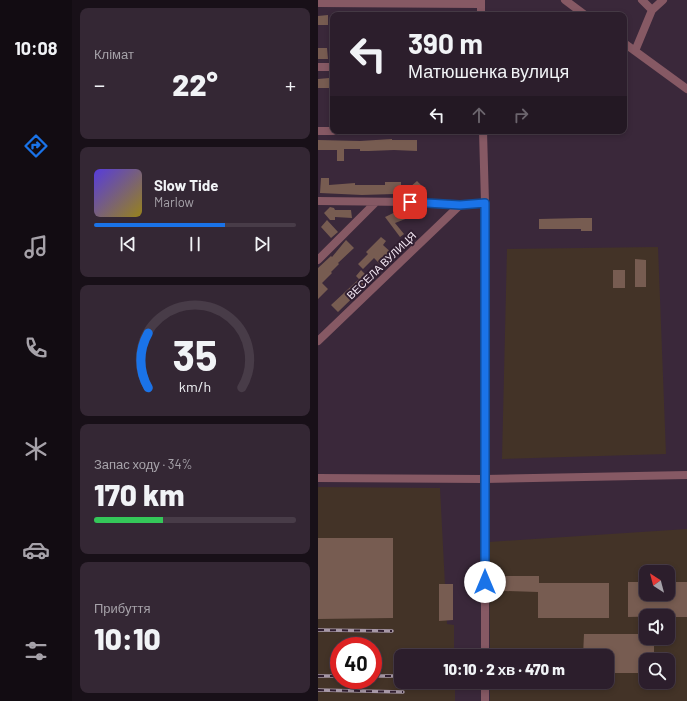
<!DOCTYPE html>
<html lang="uk">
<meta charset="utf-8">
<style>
:root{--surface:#2c1e2c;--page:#342734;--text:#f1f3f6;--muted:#a6a2a9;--line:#483c48;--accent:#1a73e8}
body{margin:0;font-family:Barlow,sans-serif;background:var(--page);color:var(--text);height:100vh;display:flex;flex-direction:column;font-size:15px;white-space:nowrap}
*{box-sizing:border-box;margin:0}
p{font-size:13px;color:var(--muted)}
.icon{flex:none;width:22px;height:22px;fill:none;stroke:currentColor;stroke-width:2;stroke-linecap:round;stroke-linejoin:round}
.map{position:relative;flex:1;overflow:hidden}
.side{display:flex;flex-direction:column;gap:8px;padding:8px;background:#181018;width:246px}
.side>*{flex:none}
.hud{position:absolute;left:12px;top:12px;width:297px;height:122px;border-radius:8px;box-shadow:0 2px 6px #0003,0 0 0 1px var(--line);background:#2c1e2c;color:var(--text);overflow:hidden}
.needle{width:26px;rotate:324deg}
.fabs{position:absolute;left:321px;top:565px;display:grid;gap:8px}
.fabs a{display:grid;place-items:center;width:36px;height:36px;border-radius:8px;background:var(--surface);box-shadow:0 2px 6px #0003,0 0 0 1px var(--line);font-size:20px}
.speed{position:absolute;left:12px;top:637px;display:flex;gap:8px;font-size:20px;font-weight:700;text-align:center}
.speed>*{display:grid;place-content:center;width:52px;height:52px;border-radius:50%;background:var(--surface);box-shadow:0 2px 6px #0003,0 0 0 1px var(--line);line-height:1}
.speed .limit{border:6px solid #d22;background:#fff;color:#111}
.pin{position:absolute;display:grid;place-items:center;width:34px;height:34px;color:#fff;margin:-17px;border-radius:8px;box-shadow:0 2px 6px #0006}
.me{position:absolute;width:44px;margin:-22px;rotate:0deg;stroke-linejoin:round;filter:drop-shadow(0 0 3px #0008)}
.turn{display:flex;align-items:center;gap:14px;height:84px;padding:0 12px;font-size:18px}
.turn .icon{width:52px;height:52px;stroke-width:2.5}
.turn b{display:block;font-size:28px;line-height:34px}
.lanes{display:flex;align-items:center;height:38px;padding:0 12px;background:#0003;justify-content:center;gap:20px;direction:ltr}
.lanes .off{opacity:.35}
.big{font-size:30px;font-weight:800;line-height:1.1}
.side .card{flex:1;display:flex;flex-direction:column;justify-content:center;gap:6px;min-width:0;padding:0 14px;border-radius:8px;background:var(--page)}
.side .dial{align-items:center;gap:0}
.dial svg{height:104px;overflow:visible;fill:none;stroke:var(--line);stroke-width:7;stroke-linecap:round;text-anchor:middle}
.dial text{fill:var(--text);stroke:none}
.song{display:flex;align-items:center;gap:12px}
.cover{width:48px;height:48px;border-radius:6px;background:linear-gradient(135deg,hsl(250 70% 55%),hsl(50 70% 35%))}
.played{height:4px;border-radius:2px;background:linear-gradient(90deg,var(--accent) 65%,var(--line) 65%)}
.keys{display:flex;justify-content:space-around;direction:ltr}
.heat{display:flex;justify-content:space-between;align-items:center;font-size:22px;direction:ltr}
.charge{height:6px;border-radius:3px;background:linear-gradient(90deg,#34c759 34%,var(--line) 0)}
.trip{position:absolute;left:76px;top:649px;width:220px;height:40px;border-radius:8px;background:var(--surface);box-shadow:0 2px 6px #0003,0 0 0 1px var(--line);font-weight:800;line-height:40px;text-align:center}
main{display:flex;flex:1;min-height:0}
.tab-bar{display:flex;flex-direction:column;width:72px;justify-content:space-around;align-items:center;background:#120c12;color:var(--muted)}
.tab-bar .icon{width:28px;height:28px}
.tab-bar .selected{color:var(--accent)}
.tab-bar b{font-size:18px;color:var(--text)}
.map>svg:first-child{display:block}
</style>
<main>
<nav class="tab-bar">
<b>10:08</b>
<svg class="icon selected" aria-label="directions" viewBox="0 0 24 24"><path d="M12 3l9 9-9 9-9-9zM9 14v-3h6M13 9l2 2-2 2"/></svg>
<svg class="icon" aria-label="music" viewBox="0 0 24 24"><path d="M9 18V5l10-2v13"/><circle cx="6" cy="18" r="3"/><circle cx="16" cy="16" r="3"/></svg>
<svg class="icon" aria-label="phone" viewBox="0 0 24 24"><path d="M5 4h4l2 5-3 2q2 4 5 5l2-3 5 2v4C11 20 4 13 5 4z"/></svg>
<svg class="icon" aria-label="climate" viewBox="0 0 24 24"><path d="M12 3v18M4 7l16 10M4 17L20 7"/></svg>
<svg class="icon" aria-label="car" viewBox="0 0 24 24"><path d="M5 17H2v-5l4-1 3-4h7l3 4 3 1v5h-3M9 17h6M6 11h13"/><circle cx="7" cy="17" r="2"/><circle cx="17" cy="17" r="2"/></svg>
<svg class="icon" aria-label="filters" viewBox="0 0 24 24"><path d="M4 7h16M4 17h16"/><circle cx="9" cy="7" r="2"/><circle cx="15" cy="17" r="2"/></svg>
</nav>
<section class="side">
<div class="card"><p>Клімат</p>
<div class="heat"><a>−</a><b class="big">22°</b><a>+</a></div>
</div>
<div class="card">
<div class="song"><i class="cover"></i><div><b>Slow Tide</b><p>Marlow</p></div></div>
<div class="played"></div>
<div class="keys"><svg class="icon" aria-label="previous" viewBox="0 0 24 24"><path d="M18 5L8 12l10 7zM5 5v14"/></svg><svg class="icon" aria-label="pause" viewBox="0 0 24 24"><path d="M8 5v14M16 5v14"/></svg><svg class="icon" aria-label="next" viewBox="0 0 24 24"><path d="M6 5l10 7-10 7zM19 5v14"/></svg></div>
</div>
<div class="card dial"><svg viewBox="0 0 100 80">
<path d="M14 69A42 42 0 1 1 86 69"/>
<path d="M14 69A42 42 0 0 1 14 27" stroke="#1a73e8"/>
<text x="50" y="56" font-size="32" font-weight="700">35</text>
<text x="50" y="72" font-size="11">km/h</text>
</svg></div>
<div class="card"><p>Запас ходу · 34%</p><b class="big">170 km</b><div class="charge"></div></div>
<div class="card"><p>Прибуття</p><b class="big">10:10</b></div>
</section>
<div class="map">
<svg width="369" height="701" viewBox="0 0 369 701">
<rect width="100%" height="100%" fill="#3a283a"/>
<path fill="#433327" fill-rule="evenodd" d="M 340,247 L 348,454 L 184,459 L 189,249 Z
M 0,487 L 122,488 L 129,624 L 136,625 L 136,656 L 83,656 L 83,682 L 137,682 L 137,701 L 0,701 ZM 21,646 L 55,646 L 55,680 L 21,680 Z
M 369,529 L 369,701 L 172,701 L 172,682 L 289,682 L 289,656 L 172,656 L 171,542 ZM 328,572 L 350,572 L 350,594 L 328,594 ZM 328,616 L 350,616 L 350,638 L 328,638 ZM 328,660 L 350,660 L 350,682 L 328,682 Z"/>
<path fill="#775c51" d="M 10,15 L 10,25 L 0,25 L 0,16 Z
M 0,48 L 9,48 L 10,59 L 0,59 Z
M 11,78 L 11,88 L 0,88 L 0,79 Z
M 74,139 L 74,140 L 99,140 L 99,151 L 76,150 L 51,151 L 42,151 L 42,149 L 26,149 L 26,161 L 19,161 L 19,150 L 0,150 L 0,140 L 42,141 Z
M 3,178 L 11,178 L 11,185 L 37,183 L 37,185 L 67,185 L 67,182 L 83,182 L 83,187 L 92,187 L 99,181 L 104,186 L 94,197 L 82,196 L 82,195 L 76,194 L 44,195 L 2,193 Z
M 12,207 L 16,208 L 17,210 L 33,210 L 34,218 L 17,217 L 17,220 L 12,220 L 6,213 Z
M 86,208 L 90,218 L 77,223 L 86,234 L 82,237 L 67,217 Z
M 263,218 L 274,218 L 274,231 L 263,231 L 263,229 L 221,229 L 221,219 Z
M 9,220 L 20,232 L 13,238 L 3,227 Z
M 63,237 L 68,241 L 65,245 L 77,256 L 66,268 L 56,258 L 45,269 L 40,264 L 50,254 L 48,252 Z
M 28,240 L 36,248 L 20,263 L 21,264 L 13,272 L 14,273 L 4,283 L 10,289 L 0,299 L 0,268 L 13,256 L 14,257 Z
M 317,259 L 328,260 L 328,287 L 317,287 Z
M 43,270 L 53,280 L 20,312 L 13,305 L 41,279 L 38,276 Z
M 295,270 L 307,270 L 307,288 L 295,288 Z
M 0,538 L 75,538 L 75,618 L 0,619 Z
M 187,576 L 221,576 L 221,583 L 291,583 L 291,618 L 220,618 L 220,592 L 186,591 Z
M 310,582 L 328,582 L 328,594 L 350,594 L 350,582 L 369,582 L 369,617 L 350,617 L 350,616 L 310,617 Z
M 121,584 L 135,584 L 135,620 L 121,621 Z
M 266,634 L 328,634 L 328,638 L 336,638 L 336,660 L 328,660 L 328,673 L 289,673 L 289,656 L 265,656 Z"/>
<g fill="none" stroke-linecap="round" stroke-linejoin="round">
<path stroke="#865964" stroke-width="8" d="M 163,0 L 163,15
M 247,0 L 267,15
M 324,0 L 334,10
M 0,3 L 162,4
M 306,43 L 369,89
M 317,51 L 334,10 L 345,0
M 0,67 L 15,67
M 0,131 L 15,131
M 165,131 L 167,203 L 167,656
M 0,201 L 92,202 L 142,205 L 167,203
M 0,260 L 58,202
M 0,341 L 142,205
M 0,478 L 166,479 L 369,475
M 167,682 L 167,701"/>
<defs>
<path id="rail" d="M 0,630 L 74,631
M 0,676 L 21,676
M 55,676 L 83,676
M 0,690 L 85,692"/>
</defs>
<use href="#rail" stroke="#a798a7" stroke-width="3.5"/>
<use href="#rail" stroke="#301e30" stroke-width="2" stroke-dasharray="6" stroke-linecap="butt"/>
</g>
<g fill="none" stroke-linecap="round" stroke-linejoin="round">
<defs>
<path id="route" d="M 92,202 L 142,205 L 167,203 L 167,582"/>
</defs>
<use href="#route" stroke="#114b97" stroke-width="10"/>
<use href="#route" stroke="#1a73e8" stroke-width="7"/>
</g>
<g text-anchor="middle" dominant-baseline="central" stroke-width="4" stroke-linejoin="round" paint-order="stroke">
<g font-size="11" fill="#f2e6f2" stroke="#301e30">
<text transform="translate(63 265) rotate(-44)">ВЕСЕЛА ВУЛИЦЯ</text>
</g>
</g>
</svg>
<div class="fabs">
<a><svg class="needle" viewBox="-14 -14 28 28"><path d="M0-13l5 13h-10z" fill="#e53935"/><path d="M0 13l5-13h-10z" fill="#a6a2a9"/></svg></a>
<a><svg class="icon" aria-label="sound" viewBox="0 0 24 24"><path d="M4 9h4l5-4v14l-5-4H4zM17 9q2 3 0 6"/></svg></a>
<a><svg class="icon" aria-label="search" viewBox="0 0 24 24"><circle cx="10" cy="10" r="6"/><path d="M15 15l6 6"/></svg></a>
</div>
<div class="speed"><div class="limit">40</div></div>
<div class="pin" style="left:92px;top:202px;background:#d93025"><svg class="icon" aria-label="arrive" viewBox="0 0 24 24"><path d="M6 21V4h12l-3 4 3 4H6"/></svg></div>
<svg class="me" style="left:167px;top:582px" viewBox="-20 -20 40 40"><circle r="19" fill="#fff"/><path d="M0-13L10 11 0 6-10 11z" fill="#1a73e8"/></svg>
<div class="trip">10:10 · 2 хв · 470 m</div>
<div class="hud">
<div class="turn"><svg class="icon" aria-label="left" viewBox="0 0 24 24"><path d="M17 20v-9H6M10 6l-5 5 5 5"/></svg><div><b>390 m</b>Матюшенка вулиця</div></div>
<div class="lanes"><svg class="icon" aria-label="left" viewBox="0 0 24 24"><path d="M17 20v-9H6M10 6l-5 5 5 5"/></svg><svg class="icon off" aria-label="ahead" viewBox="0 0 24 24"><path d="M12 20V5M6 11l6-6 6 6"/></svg><svg class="icon off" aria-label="right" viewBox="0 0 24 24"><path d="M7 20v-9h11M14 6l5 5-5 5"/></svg></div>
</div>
</div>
</main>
